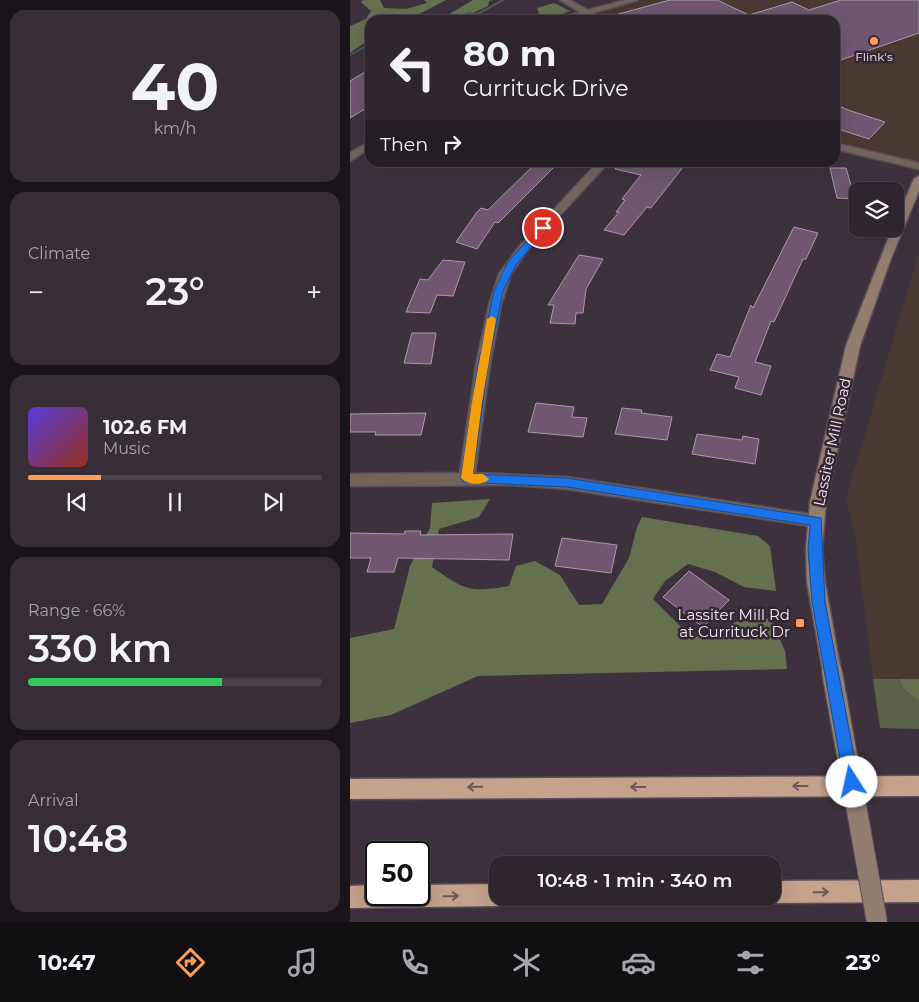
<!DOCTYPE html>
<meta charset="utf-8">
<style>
:root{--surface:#2e252e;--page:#362d36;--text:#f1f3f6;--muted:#a7a5aa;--line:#49424a;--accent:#fd9c56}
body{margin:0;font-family:Montserrat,sans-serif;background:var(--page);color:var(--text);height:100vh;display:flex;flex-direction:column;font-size:19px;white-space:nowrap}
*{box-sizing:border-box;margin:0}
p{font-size:16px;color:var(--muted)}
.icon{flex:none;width:28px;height:28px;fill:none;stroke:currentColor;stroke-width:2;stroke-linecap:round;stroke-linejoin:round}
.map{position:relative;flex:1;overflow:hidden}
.details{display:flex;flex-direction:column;gap:10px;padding:10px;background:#191419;width:350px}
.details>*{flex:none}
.top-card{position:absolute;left:15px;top:15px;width:475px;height:152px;border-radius:15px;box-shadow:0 5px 20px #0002,0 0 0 1px var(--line);background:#2e252e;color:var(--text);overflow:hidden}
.fabs{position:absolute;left:499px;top:182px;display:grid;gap:10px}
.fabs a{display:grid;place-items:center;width:55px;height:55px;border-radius:10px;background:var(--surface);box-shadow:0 5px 20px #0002,0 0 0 1px var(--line);font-size:25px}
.speed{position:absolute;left:15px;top:841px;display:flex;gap:10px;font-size:25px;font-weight:700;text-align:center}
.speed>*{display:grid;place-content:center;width:65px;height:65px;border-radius:50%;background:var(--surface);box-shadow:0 5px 20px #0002,0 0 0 1px var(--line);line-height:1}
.speed .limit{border:2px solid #111;border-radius:8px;background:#fff;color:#111}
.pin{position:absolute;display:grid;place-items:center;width:42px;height:42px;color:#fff;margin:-21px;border:2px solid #fff;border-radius:50%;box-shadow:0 1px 5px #0007}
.me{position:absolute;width:55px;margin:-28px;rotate:350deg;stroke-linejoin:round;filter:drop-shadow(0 0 4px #0008)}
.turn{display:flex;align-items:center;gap:18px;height:105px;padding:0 15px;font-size:22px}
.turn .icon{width:65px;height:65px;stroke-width:2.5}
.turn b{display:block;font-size:35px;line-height:42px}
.then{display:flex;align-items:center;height:48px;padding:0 15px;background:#0003;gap:10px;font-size:19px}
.big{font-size:38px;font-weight:600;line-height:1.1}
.details .tile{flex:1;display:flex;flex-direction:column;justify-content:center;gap:8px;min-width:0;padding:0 18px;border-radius:15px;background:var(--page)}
.details .dial{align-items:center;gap:0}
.dial b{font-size:65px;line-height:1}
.song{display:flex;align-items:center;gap:15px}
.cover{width:60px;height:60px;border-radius:8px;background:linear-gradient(135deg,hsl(250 70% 55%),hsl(10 70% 35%))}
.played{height:5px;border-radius:2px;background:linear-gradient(90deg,var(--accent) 25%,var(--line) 25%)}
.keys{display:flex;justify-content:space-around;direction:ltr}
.heat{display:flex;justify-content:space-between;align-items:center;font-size:28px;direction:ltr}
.charge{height:8px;border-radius:4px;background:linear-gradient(90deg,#34c759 66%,var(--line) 0)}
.trip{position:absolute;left:139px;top:856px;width:292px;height:50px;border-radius:15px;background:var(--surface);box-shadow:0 5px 20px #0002,0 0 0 1px var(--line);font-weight:600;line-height:50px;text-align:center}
.tabs{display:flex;height:80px;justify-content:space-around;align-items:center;background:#120f12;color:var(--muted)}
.tabs .icon{width:35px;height:35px}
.tabs .current{color:var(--accent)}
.tabs b{font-size:22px;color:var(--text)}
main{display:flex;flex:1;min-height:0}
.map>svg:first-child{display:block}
</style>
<main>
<section class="details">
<div class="tile dial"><b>40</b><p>km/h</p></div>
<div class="tile"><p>Climate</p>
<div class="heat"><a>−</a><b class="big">23°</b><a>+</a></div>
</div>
<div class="tile">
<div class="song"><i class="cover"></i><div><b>102.6 FM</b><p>Music</p></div></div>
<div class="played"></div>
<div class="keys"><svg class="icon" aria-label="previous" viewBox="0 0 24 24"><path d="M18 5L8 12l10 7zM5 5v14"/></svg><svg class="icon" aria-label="pause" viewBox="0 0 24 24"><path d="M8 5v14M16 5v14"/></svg><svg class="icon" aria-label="next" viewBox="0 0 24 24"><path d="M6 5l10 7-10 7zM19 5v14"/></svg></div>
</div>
<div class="tile"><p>Range · 66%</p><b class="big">330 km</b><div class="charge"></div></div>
<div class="tile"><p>Arrival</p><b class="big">10:48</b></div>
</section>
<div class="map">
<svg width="569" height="922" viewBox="0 0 569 922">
<rect width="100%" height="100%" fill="#3d313d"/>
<path fill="#4c3832" d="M 296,0 L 569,0 L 569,168 L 485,140 L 485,20 L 258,20 L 246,13 Z
M 569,252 L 569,679 L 523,679 L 505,536 L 496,498 Z"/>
<path fill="#5a6349" d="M 523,679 L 549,679 L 553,689 L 569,701 L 569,729 L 530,728 Z"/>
<path fill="#65704f" d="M 13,0 L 30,0 L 34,8 L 56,9 L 77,3 L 74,0 L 96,0 L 58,20 L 20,20 L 20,39 L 0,53 L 0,26 L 16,19 L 21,11 L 11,2 Z
M 123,0 L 144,0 L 139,1 L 138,6 L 108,20 L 89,20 Z
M 204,3 L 220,11 L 198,20 L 178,20 L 189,13 L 187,8 Z
M 140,499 L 129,517 L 89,529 L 82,567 C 115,590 119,593 159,586 L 166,566 L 185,561 L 210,575 L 229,605 L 252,604 L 279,558 L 287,527 L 292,517 L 408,536 L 420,546 L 426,591 L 394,587 L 365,572 L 338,564 L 315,581 L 303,599 L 338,634 L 362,640 C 381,621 395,615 421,619 L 435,651 L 437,669 L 128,676 L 41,715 L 0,723 L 0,638 L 44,629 L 60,566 L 80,528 L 82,503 Z
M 549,679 L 569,679 L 569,701 L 553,689 Z"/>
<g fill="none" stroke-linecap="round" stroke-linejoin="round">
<path fill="#495c62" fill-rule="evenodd" d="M 151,0 L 155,0 L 128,15 L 119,14 L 107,20 L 102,20 L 118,12 L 127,13 Z
M 20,43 L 20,45 L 0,56 L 0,54 Z"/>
</g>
<path fill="#705670" stroke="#a99aa9" d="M 320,0 L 367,0 L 399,15 L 442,2 L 459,10 L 491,0 L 569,0 L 569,33 L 485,62 L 485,20 L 266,20 L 265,15 Z
M 20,69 L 20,106 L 0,118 L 0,81 Z
M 485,104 L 498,110 L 535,122 L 519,139 L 485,128 Z
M 187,162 L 209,162 L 148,223 L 145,222 L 127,249 L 106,242 L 127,212 L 131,208 L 138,210 Z
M 266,162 L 337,162 L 301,208 L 297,207 L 274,235 L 254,230 L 269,212 L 266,212 L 275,200 L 272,199 L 291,175 L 265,169 Z
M 480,168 L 496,168 L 505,199 L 487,198 Z
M 444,227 L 468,233 L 456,259 L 453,259 L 424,322 L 421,321 L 405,362 L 421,366 L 411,395 L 385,388 L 389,377 L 360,370 L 367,354 L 380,357 L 401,305 L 403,308 Z
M 229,255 L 253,259 L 236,289 L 233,313 L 226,313 L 225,324 L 200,323 L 204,305 L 198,305 Z
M 93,260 L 115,262 L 103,296 L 87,295 L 80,313 L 56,312 L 70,279 L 78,280 Z
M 62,333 L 86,333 L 81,364 L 54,363 Z
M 186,403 L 224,407 L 222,417 L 237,418 L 233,437 L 178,432 Z
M 272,408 L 292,410 L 291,413 L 322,417 L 317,440 L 265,434 Z
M 76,413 L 71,435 L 25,435 L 26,432 L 0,432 L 0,414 Z
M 347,434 L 392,440 L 393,436 L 409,439 L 405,464 L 342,454 Z
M 55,531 L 71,531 L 70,535 L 163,534 L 159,560 L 48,558 L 44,572 L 17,572 L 21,558 L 0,558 L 0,533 L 54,534 Z
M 212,538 L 267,545 L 261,573 L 205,566 Z
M 339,571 L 379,600 L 353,627 L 313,597 Z"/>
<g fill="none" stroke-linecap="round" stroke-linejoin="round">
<defs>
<path id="street" d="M 210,0 L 219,0 L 238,10 L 276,0 L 288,0 L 243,13 L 254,20 L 244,20 L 236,15 L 219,20 L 206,20 L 230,12 Z
M 20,141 L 20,148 L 0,161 L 0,153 Z
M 485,143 L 569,163 L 569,169 L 485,149 Z
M 248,162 L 259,162 L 176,252 L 161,274 L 151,305 L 140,365 L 125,473 L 217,477 L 466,515 L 472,516 L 474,521 L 472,526 L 466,527 L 217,489 L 162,485 L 0,486 L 0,474 L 110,473 L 126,365 L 139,305 L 149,274 L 168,248 Z"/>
<path id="secondary" d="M 569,176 L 569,191 L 540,261 L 510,346 L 476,502 L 472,549 L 475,582 L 491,672 L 489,678 L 482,681 L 475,678 L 473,672 L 457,582 L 456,549 L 460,502 L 496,346 L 542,229 L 545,229 L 545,222 L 564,179 Z"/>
<path id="highway" d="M 569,776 L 569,796 L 0,799 L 0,779 Z
M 569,880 L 569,902 L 422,903 L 413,898 L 422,898 L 422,881 Z
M 148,884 L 148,898 L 158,898 L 156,903 L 148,906 L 0,908 L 0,886 L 26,885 L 26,895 L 69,895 L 69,885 Z"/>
</defs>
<use href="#street" stroke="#5a4f5a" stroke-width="3"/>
<use href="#secondary" stroke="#5a4f5a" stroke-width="3"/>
<use href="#highway" stroke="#5a4f5a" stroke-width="3"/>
<use href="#street" fill="#72645b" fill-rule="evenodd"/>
<use href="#secondary" fill="#937d6f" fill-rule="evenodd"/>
<use href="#highway" fill="#c4a28c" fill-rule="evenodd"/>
<defs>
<path id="secondary-bridge" d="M 482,672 L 527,922"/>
</defs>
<use href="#secondary-bridge" stroke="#5a4f5a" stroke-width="22" stroke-linecap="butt"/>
<use href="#secondary-bridge" stroke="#937d6f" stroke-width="20"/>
</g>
<defs><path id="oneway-shaft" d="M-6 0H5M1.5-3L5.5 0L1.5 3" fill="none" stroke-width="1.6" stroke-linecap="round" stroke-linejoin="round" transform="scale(1.25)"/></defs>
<g stroke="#6d5857">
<use href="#oneway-shaft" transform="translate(450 786) rotate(180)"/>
<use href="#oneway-shaft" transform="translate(125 787) rotate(179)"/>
<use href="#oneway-shaft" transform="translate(288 787) rotate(180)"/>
<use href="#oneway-shaft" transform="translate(471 892) rotate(-1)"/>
<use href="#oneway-shaft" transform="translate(101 896) rotate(-1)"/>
</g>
<path fill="#1a73e8" stroke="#114b97" d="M 190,226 L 197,228 L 166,265 L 153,291 L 138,365 L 123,474 L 217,478 L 471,518 L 475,602 L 509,782 L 507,787 L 502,790 L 496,787 L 494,782 L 462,602 L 458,549 L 460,525 L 217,487 L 113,482 L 111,478 L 128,365 L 144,291 L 158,262 Z"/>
<path fill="#f59e0b" d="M 142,316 L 146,319 L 132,402 L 123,474 L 133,474 L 139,479 C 134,486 117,485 111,478 L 122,402 L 137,319 Z"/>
<g fill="#fd9c56" stroke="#332733" stroke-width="2">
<circle cx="524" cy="41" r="5"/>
<rect x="445" y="618" width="10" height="10" rx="2.5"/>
</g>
<g text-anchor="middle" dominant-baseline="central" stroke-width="5" stroke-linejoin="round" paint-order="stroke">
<g font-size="12" fill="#f4ecf4" stroke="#332733">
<text x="524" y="56">Flink's</text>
</g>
<g font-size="15" fill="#f4ecf4" stroke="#332733">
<text transform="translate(482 442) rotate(-78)">Lassiter Mill Road</text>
</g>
<g font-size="15" fill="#f4ecf4" stroke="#332733" text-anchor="end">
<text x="440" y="614">Lassiter Mill Rd<tspan x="440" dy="17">at Currituck Dr</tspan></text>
</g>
</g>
</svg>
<div class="fabs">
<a><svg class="icon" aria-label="layers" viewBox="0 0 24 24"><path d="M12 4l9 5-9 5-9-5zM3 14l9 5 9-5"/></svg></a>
</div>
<div class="speed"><div class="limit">50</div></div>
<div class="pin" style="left:193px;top:228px;background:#d93025"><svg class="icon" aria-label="arrive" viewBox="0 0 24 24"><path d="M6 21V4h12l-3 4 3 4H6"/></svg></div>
<svg class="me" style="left:502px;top:782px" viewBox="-20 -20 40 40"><circle r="19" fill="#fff"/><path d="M0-13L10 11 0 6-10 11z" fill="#1a73e8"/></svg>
<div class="trip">10:48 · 1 min · 340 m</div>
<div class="top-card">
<div class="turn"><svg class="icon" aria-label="left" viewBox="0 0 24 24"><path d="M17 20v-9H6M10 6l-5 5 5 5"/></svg><div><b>80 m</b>Currituck Drive</div></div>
<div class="then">Then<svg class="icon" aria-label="right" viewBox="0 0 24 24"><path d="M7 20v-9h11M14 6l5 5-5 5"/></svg></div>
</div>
</div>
</main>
<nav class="tabs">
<b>10:47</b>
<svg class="icon current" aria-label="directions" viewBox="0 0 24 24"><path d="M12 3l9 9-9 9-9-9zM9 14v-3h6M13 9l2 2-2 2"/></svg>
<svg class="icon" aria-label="music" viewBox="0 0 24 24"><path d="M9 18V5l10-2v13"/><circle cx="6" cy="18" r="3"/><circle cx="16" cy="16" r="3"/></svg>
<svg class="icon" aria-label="phone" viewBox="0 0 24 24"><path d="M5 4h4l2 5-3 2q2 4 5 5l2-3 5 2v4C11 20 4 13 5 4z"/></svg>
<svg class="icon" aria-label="climate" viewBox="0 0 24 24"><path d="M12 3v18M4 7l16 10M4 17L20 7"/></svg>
<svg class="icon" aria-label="car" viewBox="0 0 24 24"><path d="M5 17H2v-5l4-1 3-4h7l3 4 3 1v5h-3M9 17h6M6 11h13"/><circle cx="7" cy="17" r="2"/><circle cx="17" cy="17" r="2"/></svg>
<svg class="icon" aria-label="filters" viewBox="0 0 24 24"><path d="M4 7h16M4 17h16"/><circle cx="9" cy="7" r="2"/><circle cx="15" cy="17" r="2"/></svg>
<b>23°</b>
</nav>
